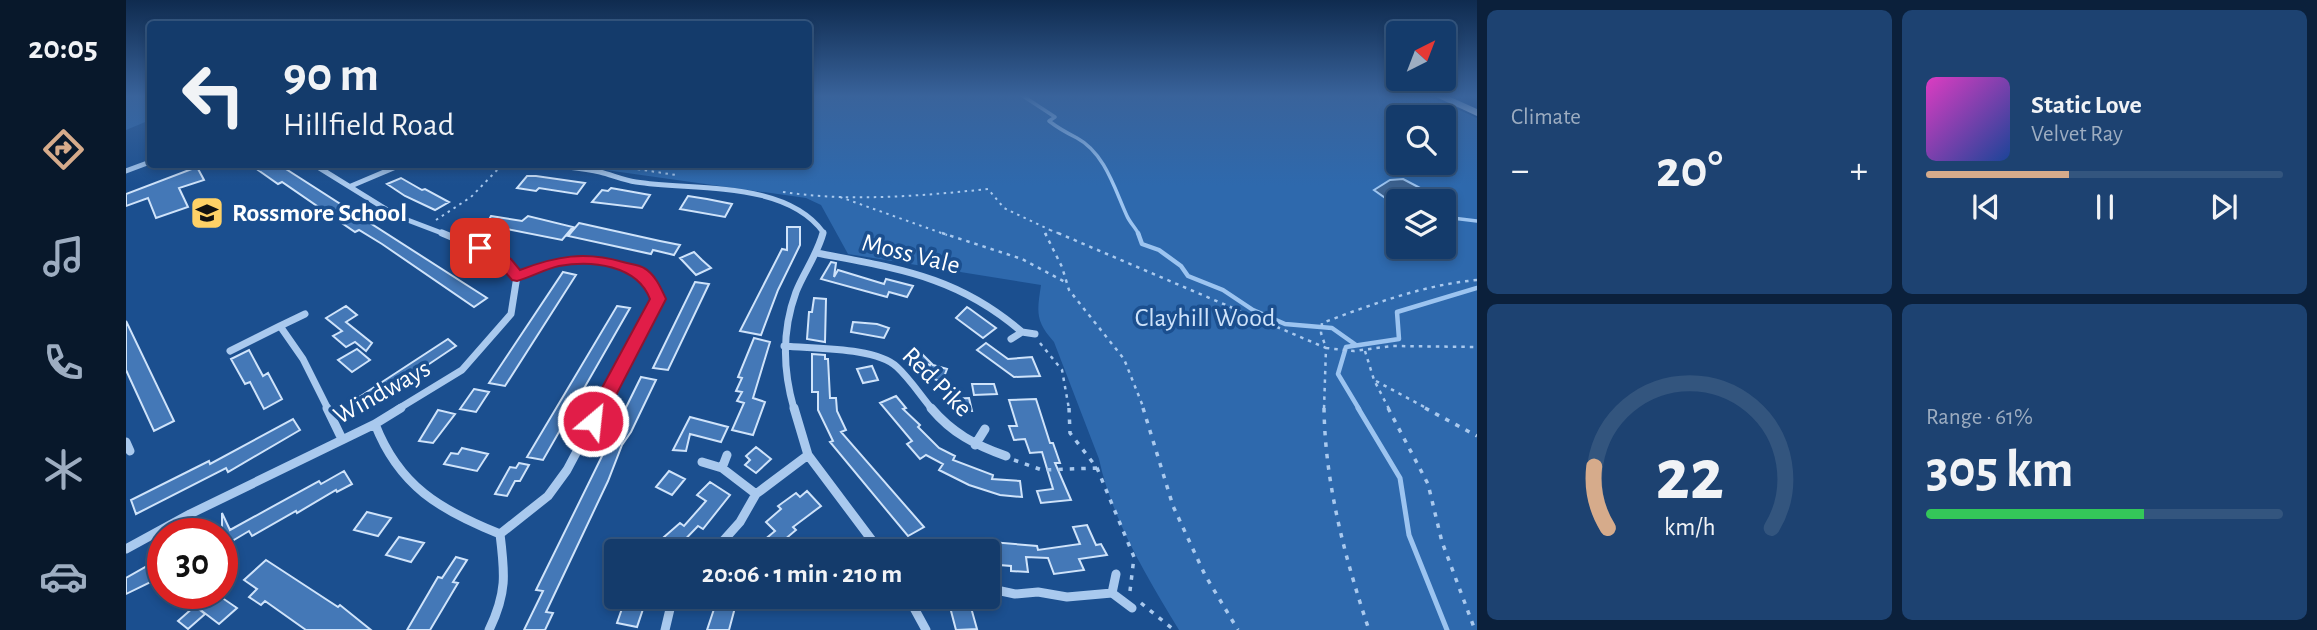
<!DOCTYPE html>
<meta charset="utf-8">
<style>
:root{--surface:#143b6b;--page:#1d4271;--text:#f1f3f6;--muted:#9dadc1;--line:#33557e;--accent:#d6ab8b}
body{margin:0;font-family:"Alegreya Sans",sans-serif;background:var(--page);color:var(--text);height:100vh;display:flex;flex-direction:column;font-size:26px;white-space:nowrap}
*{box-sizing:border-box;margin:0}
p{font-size:23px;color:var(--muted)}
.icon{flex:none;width:38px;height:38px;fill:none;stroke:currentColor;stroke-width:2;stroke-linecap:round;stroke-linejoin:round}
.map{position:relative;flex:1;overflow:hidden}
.details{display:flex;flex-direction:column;gap:10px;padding:10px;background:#0b203b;width:840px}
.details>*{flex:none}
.top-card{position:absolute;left:21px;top:21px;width:665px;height:147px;border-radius:7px;box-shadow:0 4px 10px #0003,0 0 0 2px var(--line);background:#143b6b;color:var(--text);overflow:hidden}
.needle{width:46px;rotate:42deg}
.tools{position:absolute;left:1260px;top:21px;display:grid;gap:14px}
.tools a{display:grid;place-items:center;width:70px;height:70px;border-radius:7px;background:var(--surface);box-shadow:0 4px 10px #0003,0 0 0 2px var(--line);font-size:35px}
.speed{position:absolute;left:21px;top:518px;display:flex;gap:14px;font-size:35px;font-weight:700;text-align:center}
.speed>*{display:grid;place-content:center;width:91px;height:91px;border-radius:50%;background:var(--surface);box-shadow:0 4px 10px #0003,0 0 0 2px var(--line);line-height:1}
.speed .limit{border:10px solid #d22;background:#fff;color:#111}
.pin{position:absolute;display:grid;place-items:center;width:60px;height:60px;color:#fff;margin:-30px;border-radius:14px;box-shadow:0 4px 10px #0006}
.me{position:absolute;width:77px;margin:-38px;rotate:28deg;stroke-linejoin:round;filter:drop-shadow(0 0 5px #0008)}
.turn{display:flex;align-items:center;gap:24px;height:147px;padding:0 21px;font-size:32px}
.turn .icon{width:91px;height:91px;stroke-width:2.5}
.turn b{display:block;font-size:49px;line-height:60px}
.big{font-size:52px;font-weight:700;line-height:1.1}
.details .tile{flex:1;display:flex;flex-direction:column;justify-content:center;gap:10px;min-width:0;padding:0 24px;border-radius:10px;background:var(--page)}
.details .dial{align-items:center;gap:0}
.dial svg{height:182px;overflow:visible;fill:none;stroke:var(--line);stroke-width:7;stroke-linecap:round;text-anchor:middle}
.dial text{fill:var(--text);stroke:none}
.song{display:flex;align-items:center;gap:21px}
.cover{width:84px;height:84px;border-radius:10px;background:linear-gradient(135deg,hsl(310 70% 55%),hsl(220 70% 35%))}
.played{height:7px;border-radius:4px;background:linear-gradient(90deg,var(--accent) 40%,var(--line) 40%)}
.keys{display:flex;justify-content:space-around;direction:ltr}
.heat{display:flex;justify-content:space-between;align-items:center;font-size:38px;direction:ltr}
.charge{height:10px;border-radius:5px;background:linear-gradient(90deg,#34c759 61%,var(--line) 0)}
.details .tiles{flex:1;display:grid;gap:10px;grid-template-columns:repeat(2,1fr)}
.trip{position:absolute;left:478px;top:539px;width:396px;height:70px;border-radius:7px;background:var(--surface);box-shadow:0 4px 10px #0003,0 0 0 2px var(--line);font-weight:700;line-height:70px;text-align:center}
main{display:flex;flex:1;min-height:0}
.tabs{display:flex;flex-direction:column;width:126px;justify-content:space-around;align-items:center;background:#08182b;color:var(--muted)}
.tabs .icon{width:49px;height:49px}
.tabs .active{color:var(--accent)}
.tabs b{font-size:32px;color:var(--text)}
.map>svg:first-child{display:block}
</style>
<main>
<nav class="tabs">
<b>20:05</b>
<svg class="icon active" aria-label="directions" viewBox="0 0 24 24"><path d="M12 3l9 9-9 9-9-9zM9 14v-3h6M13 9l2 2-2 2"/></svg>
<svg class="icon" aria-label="music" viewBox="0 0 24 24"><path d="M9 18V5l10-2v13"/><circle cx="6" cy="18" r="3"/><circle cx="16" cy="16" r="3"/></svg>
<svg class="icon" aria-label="phone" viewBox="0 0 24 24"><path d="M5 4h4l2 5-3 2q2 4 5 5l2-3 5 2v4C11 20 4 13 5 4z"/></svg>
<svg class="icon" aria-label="climate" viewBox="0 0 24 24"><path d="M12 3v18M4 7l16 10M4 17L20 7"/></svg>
<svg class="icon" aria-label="car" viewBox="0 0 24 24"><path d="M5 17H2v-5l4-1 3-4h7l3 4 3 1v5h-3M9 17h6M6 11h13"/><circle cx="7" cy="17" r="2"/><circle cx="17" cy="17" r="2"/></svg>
</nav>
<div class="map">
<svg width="1351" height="630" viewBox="0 0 1351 630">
<rect width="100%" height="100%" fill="#1b4f8f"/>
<path fill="#2e69ad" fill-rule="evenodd" d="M 0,96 L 24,96 L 24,120 L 0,130 Z
M 683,96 L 1302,96 L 1351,118 L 1351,630 L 1053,630 C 1021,577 986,520 973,459 L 928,342 C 909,321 911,312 915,285 L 722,254 L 695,205 L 680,198 L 444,165 L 682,164 ZM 1272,117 L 1318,117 L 1318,163 L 1272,163 ZM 1272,201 L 1318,201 L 1318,247 L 1272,247 Z"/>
<path fill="#3c6290" stroke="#9cc4f0" stroke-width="2" d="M 1277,179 L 1319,201 L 1318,204 L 1318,201 L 1272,201 L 1272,207 L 1248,190 L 1264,180 Z"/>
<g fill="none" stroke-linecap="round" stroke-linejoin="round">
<path stroke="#9cc4f0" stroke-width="3.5" d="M 897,96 L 929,117 L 923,121 C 932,128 941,133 951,138 C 979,153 989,190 1001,216 C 1004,223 1010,228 1013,235
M 1318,217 L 1351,221"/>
<path stroke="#9cc4f0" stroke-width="4.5" d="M 1012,233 L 1016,244 L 1033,250 L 1055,266 L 1062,276 L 1097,290 L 1127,310 L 1159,324 L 1206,328 L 1230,345
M 1233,409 L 1212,374 L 1220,347 L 1273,339 L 1271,312 L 1351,288"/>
<path stroke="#9cc4f0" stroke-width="5" d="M 1232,408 L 1274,478 L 1283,535 L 1321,630"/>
</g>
<path fill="#4478b7" stroke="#cfe3fa" stroke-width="2" d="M 145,164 L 152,164 L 361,298 L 348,307 L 256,244 L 233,230 L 229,232 L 156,182 L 152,184 L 132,170 Z
M 71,167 L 78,180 L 53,188 L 62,207 L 30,218 L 22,198 L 0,206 L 0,194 Z
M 401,176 L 410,176 L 459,183 L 451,194 L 413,188 L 410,191 L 391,188 Z
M 275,178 L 296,190 L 299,189 L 323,202 L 309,210 L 279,196 L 261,184 Z
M 485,188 L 524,195 L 516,208 L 466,202 L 476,190 L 482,191 Z
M 562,196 L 581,199 L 606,204 L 599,217 L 554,209 Z
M 365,216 L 396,221 L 402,216 L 447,227 L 436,240 L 360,225 Z
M 453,223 L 534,241 L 554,245 L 548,255 L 527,250 L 525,254 L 442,236 Z
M 661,227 L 674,227 L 674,245 L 652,290 L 635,335 L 614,331 L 656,249 L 661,250 Z
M 568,252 L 576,260 L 585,268 L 570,275 L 554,258 Z
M 705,262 L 710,263 L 708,277 L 712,270 L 758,284 L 760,279 L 787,286 L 781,297 L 763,292 L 761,297 L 695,279 Z
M 437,272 L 450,275 L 379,386 L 363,383 Z
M 569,282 L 583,284 L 542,370 L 527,368 Z
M 688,298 L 700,299 L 699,342 L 681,339 L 683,312 L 686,312 Z
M 220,306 L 231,315 L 220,322 L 246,343 L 240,351 L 229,342 L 220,347 L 207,336 L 216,331 L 200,318 Z
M 491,306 L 504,308 L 417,460 L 401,457 Z
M 841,307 L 844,309 L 870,328 L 857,338 L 830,318 Z
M 0,321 L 48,421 L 28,431 L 0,370 Z
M 727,322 L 751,324 L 763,328 L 758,338 L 725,332 Z
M 628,338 L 644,342 L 627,398 L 639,402 L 627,435 L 606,430 L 618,403 L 611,401 L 616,392 L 610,391 L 616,378 L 612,377 Z
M 322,339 L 330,346 L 239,407 L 230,399 Z
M 860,343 L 882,359 L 906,357 L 914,376 L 888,377 L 851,350 Z
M 788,346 L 807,365 L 821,369 L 816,382 L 800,376 L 804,365 L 782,358 Z
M 231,349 L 244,360 L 226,372 L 212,360 Z
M 123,350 L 137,376 L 142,373 L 156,399 L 138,409 L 124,382 L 119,384 L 105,359 Z
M 686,354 L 699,355 L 699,359 L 702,359 L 704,398 L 710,398 L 711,411 L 720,430 L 715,432 L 798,527 L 782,536 L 704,442 L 707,441 L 692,410 L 692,392 L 686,392 Z
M 746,366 L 752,380 L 737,383 L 731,369 Z
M 515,377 L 530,380 L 505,432 L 496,445 L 482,481 L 420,612 L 427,613 L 419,630 L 398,630 L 417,591 L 410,590 Z
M 846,384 L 868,384 L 871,394 L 848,395 Z
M 348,389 L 363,392 L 350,412 L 334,409 Z
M 770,396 L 780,408 L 777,409 L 794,425 L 792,427 L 813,448 L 829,456 L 827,460 L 867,475 L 866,479 L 894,481 L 896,497 L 874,495 L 843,485 L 813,470 L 817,464 L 800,455 L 794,459 L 781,444 L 786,441 L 754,403 Z
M 843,398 L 846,411 L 825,411 L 823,399 Z
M 910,399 L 924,443 L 927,443 L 934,463 L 929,463 L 945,500 L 915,503 L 911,491 L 927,489 L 916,452 L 904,453 L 899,439 L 888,440 L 883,426 L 891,426 L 883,400 Z
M 312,410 L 329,414 L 307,443 L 293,441 Z
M 564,417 L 602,427 L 595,442 L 564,434 L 560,451 L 547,450 Z
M 167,419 L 174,430 L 102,472 L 100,468 L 10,514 L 5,500 L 83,461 L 84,464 Z
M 630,447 L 645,459 L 630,473 L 619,465 L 624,460 L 620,456 Z
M 336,448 L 362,454 L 351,471 L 318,464 L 325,453 L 332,454 Z
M 393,463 L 403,465 L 394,481 L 389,481 L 381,496 L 369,494 L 384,467 L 390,468 Z
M 218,471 L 226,484 L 211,492 L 210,490 L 171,513 L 170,511 L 126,536 L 123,531 L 96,547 L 96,513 L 104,530 L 193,481 L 195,484 Z
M 543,471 L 559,479 L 546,495 L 530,487 Z
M 584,482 L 604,495 L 577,529 L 572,526 L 548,551 L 522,551 L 554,523 L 558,526 L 580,501 L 571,495 Z
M 681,491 L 695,506 L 667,527 L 670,530 L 645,551 L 625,551 L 649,531 L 640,522 L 655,509 L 652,506 L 670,493 L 674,497 Z
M 241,512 L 265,518 L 252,536 L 228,530 Z
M 961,525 L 970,545 L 975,544 L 981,555 L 953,559 L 958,570 L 928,574 L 922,558 L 900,557 L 902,572 L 885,571 L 885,566 L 861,564 L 861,551 L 842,551 L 842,540 L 911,546 L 912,550 L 954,544 L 947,527 Z
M 273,537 L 298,543 L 285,562 L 260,555 Z
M 37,557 L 37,576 L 0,594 L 0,578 Z
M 330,557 L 341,560 L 327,582 L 332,583 L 304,630 L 281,630 L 312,577 L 316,578 Z
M 140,560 L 212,607 L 214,605 L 245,630 L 180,630 L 139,601 L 135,605 L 123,597 L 131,589 L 118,580 Z
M 89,593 L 111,608 L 93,624 L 72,608 Z
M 500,597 L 521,597 L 511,627 L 491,623 Z
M 592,597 L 611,600 L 603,630 L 581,630 Z
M 844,604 L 851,629 L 830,630 L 824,607 Z
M 69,606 L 79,614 L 62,629 L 52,621 Z"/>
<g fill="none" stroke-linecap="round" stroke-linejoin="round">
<path stroke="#a9c9ee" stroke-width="2" stroke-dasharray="2.5 4.5" stroke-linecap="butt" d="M 491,166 L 550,175
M 657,192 C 724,202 794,196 862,189 L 878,208 L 924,230
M 714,197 L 821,235
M 310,220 L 345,197 L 377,164
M 919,235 L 924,230 L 937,235"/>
<path stroke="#a9c9ee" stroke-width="2.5" stroke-dasharray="3.5 5" stroke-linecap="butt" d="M 816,233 L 896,259 L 939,282
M 919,233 L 936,267 L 943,290 L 998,359 L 1018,409
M 932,233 L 1200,348 L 1198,409
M 1351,280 C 1297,285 1247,304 1196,323 L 1195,333 L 1200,348 L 1228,351 L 1266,346 L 1351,347
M 914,343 L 936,370 L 943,409
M 1239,351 L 1248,380 L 1263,409
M 1250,381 L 1302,409"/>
<path stroke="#a9c9ee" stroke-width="3.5" stroke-dasharray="4.5 7" stroke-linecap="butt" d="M 943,408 L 944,433 L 971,468 L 1008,557 L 1004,591
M 1017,408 L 1047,506 L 1079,575 L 1112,630
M 1198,408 C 1199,484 1219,558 1243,630
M 1262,408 L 1302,484 L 1316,542 L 1349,630
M 1299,408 L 1351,436
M 888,460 L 916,470 L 971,468
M 1015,603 L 1048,630"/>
<path stroke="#a9c9ee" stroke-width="5" d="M 187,164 L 271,216 L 321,235
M 420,164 C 438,167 456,168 474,172 C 486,175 497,180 510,182 C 568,191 659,180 697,232 L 696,235
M 0,171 L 24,162
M 225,186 L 277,164"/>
<path stroke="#a9c9ee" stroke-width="7" d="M 691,253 C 773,269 831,276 896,332 L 885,339
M 391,276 C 442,255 499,246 532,299 L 473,409
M 179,314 L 154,326 L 177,359 L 202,409
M 896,332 L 909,334
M 658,346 C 688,349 750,347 771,367 C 784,379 795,396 806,409
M 104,351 L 154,326
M 272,409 L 336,370 L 385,314 L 391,276 L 366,254 L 316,233
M 668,409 C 657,371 656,330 670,292 C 678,272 691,255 697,233"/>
<path stroke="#a9c9ee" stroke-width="9" d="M 201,408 L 216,439
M 668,408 L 682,455 L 754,551
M 805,408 C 826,433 849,445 880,456
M 249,424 C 273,486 314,510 374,534
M 0,442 L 4,451
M 849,445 L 859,429
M 576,462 L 596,468 L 630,494
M 596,468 L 601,455
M 0,549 L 64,514 L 249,424 L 275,408
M 588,551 L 614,522 L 630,494 L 682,455
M 861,588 L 889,594 L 912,592 L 941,597 L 986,593 L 990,574
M 986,593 L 1006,608
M 782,597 L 800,630
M 363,630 C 381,593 379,574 374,534 L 422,496 L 441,470 L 474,408
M 539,630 L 544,609 L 551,597"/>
<path fill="#d6e6fa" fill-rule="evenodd" d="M 1308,96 L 1322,96 L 1351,109 L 1351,116 Z"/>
</g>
<linearGradient id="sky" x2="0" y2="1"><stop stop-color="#0f2b4f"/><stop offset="0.52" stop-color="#39639b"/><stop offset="1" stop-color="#39639b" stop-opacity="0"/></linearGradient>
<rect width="1351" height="185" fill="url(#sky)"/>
<path fill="#e11d48" stroke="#92132f" stroke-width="2" d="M 354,243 L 385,259 L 394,270 C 430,256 459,251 497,262 C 503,264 512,264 518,268 C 529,274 535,288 540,299 L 474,426 L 467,428 L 461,426 L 458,421 L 524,299 C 511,265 466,260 433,266 C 419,269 405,277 391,281 L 386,280 L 374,266 L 348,251 L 346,248 Z"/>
<defs>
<symbol id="school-square" viewBox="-11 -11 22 22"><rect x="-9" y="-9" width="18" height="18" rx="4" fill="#ffd166" stroke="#1b4f8f"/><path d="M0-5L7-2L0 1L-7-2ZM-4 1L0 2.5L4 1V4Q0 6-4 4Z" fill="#111"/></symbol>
</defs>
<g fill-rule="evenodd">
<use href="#school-square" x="62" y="194" width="38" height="38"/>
</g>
<g text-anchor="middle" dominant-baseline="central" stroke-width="7" stroke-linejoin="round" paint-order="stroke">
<g font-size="26" font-weight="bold" fill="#fff" stroke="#1b4f8f" text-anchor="start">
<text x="106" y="213">Rossmore School</text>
</g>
<g font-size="26" fill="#fff" stroke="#1b4f8f">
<text transform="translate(785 254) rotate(14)">Moss Vale</text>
<text transform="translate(811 382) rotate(45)">Red Pike</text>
<text transform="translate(256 392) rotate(-29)">Windways</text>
</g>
<g font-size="26" fill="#cfe3fa" stroke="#1b4f8f">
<text x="1079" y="318">Clayhill Wood</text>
</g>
</g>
</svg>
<div class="tools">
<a><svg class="needle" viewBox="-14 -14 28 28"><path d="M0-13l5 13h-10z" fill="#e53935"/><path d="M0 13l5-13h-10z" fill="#9dadc1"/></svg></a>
<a><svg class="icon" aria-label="search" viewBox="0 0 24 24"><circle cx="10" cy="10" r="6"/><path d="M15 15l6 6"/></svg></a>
<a><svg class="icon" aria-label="layers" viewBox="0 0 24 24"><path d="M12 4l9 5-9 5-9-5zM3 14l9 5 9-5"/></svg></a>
</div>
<div class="speed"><div class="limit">30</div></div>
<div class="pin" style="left:354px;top:248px;background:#d93025"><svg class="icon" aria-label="arrive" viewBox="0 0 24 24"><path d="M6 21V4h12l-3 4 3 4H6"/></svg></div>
<svg class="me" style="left:467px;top:421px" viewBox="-20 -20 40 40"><circle r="17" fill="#e11d48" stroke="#fff" stroke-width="3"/><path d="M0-11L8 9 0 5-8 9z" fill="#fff"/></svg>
<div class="trip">20:06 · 1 min · 210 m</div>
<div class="top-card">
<div class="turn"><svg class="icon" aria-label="left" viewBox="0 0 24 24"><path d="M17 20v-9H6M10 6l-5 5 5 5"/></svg><div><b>90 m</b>Hillfield Road</div></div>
</div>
</div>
<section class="details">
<div class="tiles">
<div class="tile"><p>Climate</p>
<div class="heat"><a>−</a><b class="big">20°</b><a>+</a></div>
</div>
<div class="tile">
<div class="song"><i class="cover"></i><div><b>Static Love</b><p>Velvet Ray</p></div></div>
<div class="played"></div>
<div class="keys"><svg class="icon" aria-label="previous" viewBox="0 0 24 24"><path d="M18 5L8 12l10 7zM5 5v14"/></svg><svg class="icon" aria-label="pause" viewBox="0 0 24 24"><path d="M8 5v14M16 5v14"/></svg><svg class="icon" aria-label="next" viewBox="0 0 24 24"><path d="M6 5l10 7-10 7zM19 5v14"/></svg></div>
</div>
<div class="tile dial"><svg viewBox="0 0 100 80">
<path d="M14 69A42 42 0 1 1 86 69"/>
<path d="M14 69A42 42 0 0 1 8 42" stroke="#d6ab8b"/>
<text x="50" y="56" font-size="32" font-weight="700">22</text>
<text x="50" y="72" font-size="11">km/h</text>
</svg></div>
<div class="tile"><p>Range · 61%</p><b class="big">305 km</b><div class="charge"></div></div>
</div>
</section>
</main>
